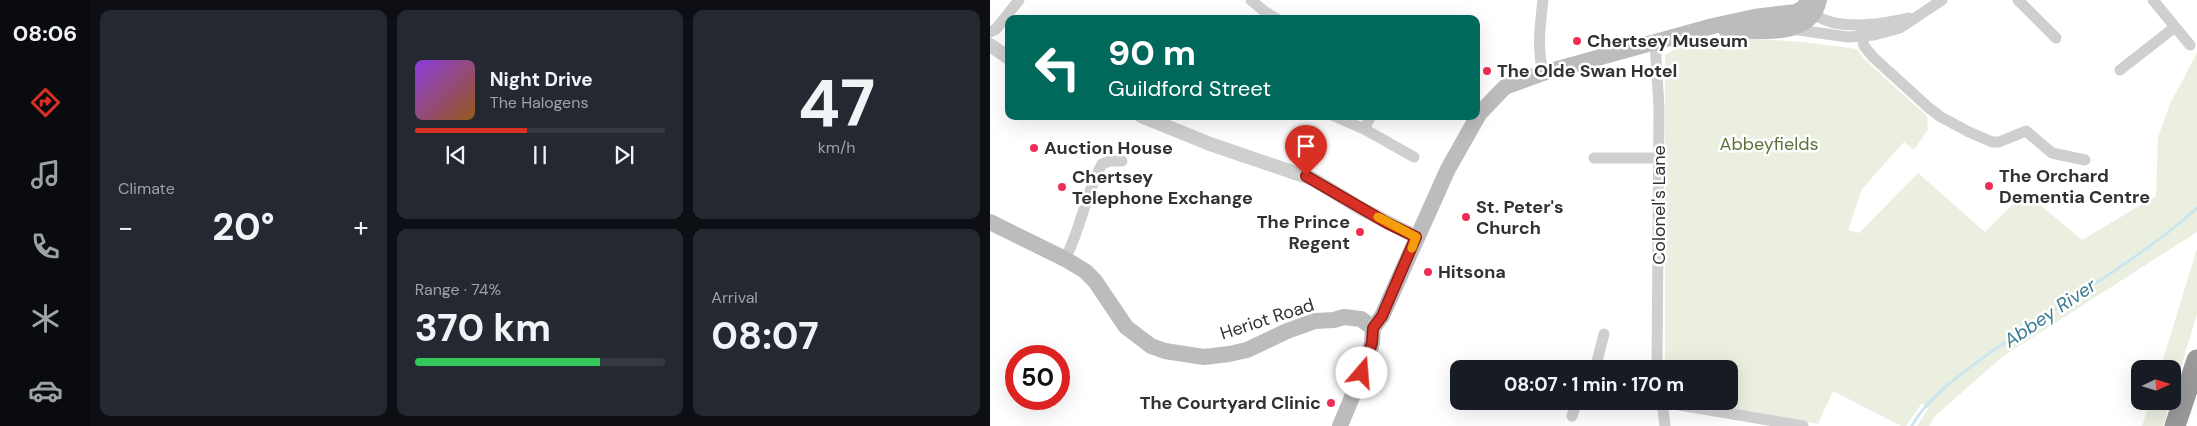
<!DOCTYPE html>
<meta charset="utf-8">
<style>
:root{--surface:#171b24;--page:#242831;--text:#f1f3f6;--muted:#9ea1a6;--line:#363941;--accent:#d93025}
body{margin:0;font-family:"DM Sans",sans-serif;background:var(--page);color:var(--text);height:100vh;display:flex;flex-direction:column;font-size:19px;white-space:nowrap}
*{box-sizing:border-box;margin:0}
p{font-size:16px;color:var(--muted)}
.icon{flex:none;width:28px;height:28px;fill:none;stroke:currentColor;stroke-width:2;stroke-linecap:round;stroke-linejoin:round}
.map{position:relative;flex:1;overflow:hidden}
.sheet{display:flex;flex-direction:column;gap:10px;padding:10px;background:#0d0f14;width:900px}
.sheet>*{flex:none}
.banner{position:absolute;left:15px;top:15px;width:475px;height:105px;border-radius:10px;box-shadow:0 5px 20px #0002;background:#00695c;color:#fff;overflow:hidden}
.needle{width:32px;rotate:86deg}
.controls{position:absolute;left:1141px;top:360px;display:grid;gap:10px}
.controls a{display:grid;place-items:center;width:50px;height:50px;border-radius:10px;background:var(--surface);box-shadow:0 5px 20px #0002;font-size:25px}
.speed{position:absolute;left:15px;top:345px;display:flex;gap:10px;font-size:25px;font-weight:700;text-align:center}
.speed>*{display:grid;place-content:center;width:65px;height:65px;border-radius:50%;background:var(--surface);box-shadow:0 5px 20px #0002;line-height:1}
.speed .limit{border:8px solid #d22;background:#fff;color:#111}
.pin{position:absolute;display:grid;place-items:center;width:42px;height:42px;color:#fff;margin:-51px -21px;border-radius:50% 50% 50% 0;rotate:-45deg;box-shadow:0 0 5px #0007}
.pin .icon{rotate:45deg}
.me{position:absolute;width:55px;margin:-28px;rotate:18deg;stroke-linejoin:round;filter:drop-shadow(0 0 4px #0008)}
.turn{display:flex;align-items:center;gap:18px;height:105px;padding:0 20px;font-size:22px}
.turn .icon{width:65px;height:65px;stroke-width:2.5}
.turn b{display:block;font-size:35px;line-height:42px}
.big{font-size:38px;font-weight:700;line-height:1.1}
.sheet .card{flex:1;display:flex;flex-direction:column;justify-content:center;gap:8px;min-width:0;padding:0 18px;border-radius:10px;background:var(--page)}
.sheet .dial{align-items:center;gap:0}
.dial b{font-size:65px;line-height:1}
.song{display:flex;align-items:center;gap:15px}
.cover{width:60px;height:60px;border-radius:8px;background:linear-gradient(135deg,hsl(270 70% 55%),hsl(30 70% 35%))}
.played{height:5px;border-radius:2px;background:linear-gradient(90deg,var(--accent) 45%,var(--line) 45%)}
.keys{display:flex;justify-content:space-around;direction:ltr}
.heat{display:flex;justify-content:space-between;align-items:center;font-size:28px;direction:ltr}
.charge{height:8px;border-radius:4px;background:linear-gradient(90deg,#34c759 74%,var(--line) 0)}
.sheet .tiles{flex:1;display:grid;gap:10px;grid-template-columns:repeat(3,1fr)}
.card:first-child{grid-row:span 2}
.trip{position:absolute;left:460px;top:360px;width:288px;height:50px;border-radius:10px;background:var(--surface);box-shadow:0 5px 20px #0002;font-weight:700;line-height:50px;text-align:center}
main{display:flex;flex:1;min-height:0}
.dock{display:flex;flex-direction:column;width:90px;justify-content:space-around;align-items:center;background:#090b0e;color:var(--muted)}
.dock .icon{width:35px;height:35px}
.dock .active{color:var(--accent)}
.dock b{font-size:22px;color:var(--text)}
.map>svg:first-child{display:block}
</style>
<main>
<nav class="dock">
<b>08:06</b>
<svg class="icon active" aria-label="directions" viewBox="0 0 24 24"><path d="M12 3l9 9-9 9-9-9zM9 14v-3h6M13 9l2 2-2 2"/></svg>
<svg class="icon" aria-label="music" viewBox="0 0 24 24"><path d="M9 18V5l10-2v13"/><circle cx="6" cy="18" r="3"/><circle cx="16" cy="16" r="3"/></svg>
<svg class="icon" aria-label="phone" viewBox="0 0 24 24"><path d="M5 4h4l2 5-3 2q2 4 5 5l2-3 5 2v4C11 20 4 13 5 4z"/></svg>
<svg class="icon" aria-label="climate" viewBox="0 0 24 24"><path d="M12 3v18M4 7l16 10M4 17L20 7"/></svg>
<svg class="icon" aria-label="car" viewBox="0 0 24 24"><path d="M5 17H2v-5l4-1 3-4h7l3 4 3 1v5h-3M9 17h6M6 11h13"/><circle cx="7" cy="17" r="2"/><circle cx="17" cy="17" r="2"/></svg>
</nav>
<section class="sheet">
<div class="tiles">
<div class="card"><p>Climate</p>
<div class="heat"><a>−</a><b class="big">20°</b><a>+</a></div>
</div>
<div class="card">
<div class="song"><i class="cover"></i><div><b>Night Drive</b><p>The Halogens</p></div></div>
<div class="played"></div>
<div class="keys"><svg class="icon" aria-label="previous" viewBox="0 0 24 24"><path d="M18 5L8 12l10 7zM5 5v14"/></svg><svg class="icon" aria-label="pause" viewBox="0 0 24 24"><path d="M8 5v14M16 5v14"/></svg><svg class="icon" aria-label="next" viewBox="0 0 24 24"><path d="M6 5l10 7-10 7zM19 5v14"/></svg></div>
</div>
<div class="card dial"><b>47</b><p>km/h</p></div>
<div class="card"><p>Range · 74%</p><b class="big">370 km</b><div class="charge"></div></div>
<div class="card"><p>Arrival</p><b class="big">08:07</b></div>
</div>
</section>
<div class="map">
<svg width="1207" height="426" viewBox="0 0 1207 426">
<rect width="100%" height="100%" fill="#fff"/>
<path fill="#eaefe0" d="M 754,38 L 813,42 L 867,49 L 875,60 L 937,116 L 938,130 L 924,150 L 914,142 L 872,189 L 858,230 L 869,233 L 928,173 L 995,232 L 1035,192 L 1092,240 L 1166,196 L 1168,137 L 1180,104 L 1207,53 L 1207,232 L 1012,357 L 945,416 L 939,426 L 927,426 L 938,409 L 932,403 L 916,426 L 911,426 L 843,391 L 828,424 L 701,401 L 739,401 L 739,369 L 675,369 L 675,55 C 698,41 728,40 754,38 Z
M 1207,249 L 1207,314 L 1183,394 L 1182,369 L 1170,369 Z
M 1160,401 L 1180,401 L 1173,426 L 1152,426 Z"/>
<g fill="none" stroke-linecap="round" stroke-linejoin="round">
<path stroke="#cce6ef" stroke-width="3" d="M 922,426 C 937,396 983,365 1011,345 C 1076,300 1148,261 1207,208"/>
<path stroke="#cfcfcf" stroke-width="11" d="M 261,0 L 274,11 L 287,19
M 553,0 C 550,25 547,48 553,73
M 1028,0 L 1066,38
M 1163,0 L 1200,45
M 815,12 C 825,15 835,21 845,23 C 870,28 894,23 919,18
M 871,25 L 874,46 L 883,57 L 939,108 L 951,117 L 979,132 L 1002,142 L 1009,142 L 1036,131 L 1062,153 L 1095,160
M 801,29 L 858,37 L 884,35 L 910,28 L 952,0
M 0,32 L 6,29 L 29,0
M 665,41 L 669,108 L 667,369
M 1130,70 L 1185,27
M 344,116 L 374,129 L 424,157
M 374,129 L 381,116
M 604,158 L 669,158
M 75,259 C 91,229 95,194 112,164 L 120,161 L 132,161
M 605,369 L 614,334
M 672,401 L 675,426
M 672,402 L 813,426
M 582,416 L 587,401"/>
<path stroke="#cfcfcf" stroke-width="14" d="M 0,45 L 19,58
M 151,116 L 220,144 L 323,179 L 370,208 L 426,237"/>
<path stroke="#bcbcbc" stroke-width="16" d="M 736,30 C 768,30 820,40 829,0
M 0,222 L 75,259 L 95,271 L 105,281 L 136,327 L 161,346 L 175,351 L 214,357 L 239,354 L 257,350 L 297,331 L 325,321 L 344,320 L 354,317 L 371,319 L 383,328
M 350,426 L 372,373 L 382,343 L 383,328 L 392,316 L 458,169 L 489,114 L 515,87 L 553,73 L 723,26 L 764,17 L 806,12 L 813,8 L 819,0"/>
<path stroke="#999" stroke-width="21" d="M 1185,426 L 1207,360"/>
</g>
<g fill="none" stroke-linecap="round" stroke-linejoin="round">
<defs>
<path id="route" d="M 316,176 L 397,223 L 426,237 L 392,316 L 383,328 L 382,343 L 372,373"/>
</defs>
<use href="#route" stroke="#8d1f18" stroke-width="12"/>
<use href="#route" stroke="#d93025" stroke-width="9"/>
<path stroke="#f59e0b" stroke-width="9" d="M 388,217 L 426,237 L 422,248"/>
</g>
<g fill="#ef2e56" stroke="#fff" stroke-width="2">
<circle cx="587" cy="41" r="5"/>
<circle cx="497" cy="71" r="5"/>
<circle cx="44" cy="148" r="5"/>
<circle cx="999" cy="186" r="5"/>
<circle cx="72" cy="187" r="5"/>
<circle cx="476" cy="217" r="5"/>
<circle cx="370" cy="232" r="5"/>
<circle cx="438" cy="272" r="5"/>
<circle cx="341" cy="403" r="5"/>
</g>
<g text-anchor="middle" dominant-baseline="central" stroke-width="5" stroke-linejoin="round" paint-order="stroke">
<g font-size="18" font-weight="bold" fill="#323232" stroke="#fff" text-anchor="start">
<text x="597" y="41">Chertsey Museum</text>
<text x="507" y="71">The Olde Swan Hotel</text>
<text x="54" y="148">Auction House</text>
<text x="1009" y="176">The Orchard<tspan x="1009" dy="21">Dementia Centre</tspan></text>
<text x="82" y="177">Chertsey<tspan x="82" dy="21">Telephone Exchange</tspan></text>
<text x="486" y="207">St. Peter's<tspan x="486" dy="21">Church</tspan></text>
<text x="360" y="222" text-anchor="end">The Prince<tspan x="360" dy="21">Regent</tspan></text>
<text x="448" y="272">Hitsona</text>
<text x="331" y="403" text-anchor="end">The Courtyard Clinic</text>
</g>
<g font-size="18" fill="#5c713c" stroke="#fff">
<text x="779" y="144">Abbeyfields</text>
</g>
<g font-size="18" fill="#323232" stroke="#fff">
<text transform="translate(669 205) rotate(-90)">Colonel's Lane</text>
<text transform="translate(277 319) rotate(-18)">Heriot Road</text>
</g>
<g font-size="19" font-style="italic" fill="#387c93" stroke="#fff">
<text transform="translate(1060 313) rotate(-34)">Abbey River</text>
</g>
</g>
</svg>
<div class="controls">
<a><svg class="needle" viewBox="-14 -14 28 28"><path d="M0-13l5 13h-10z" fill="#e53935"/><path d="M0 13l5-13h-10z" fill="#9ea1a6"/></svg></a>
</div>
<div class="speed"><div class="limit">50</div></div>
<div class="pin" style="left:316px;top:176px;background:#d93025"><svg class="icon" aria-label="arrive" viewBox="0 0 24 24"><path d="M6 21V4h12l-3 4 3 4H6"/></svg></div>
<svg class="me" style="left:372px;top:373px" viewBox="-20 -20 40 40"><circle r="19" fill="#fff"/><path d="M0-13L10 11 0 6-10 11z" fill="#d93025"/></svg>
<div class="trip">08:07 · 1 min · 170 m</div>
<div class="banner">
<div class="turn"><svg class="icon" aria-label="left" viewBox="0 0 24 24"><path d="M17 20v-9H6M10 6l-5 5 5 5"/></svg><div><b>90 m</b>Guildford Street</div></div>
</div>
</div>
</main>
